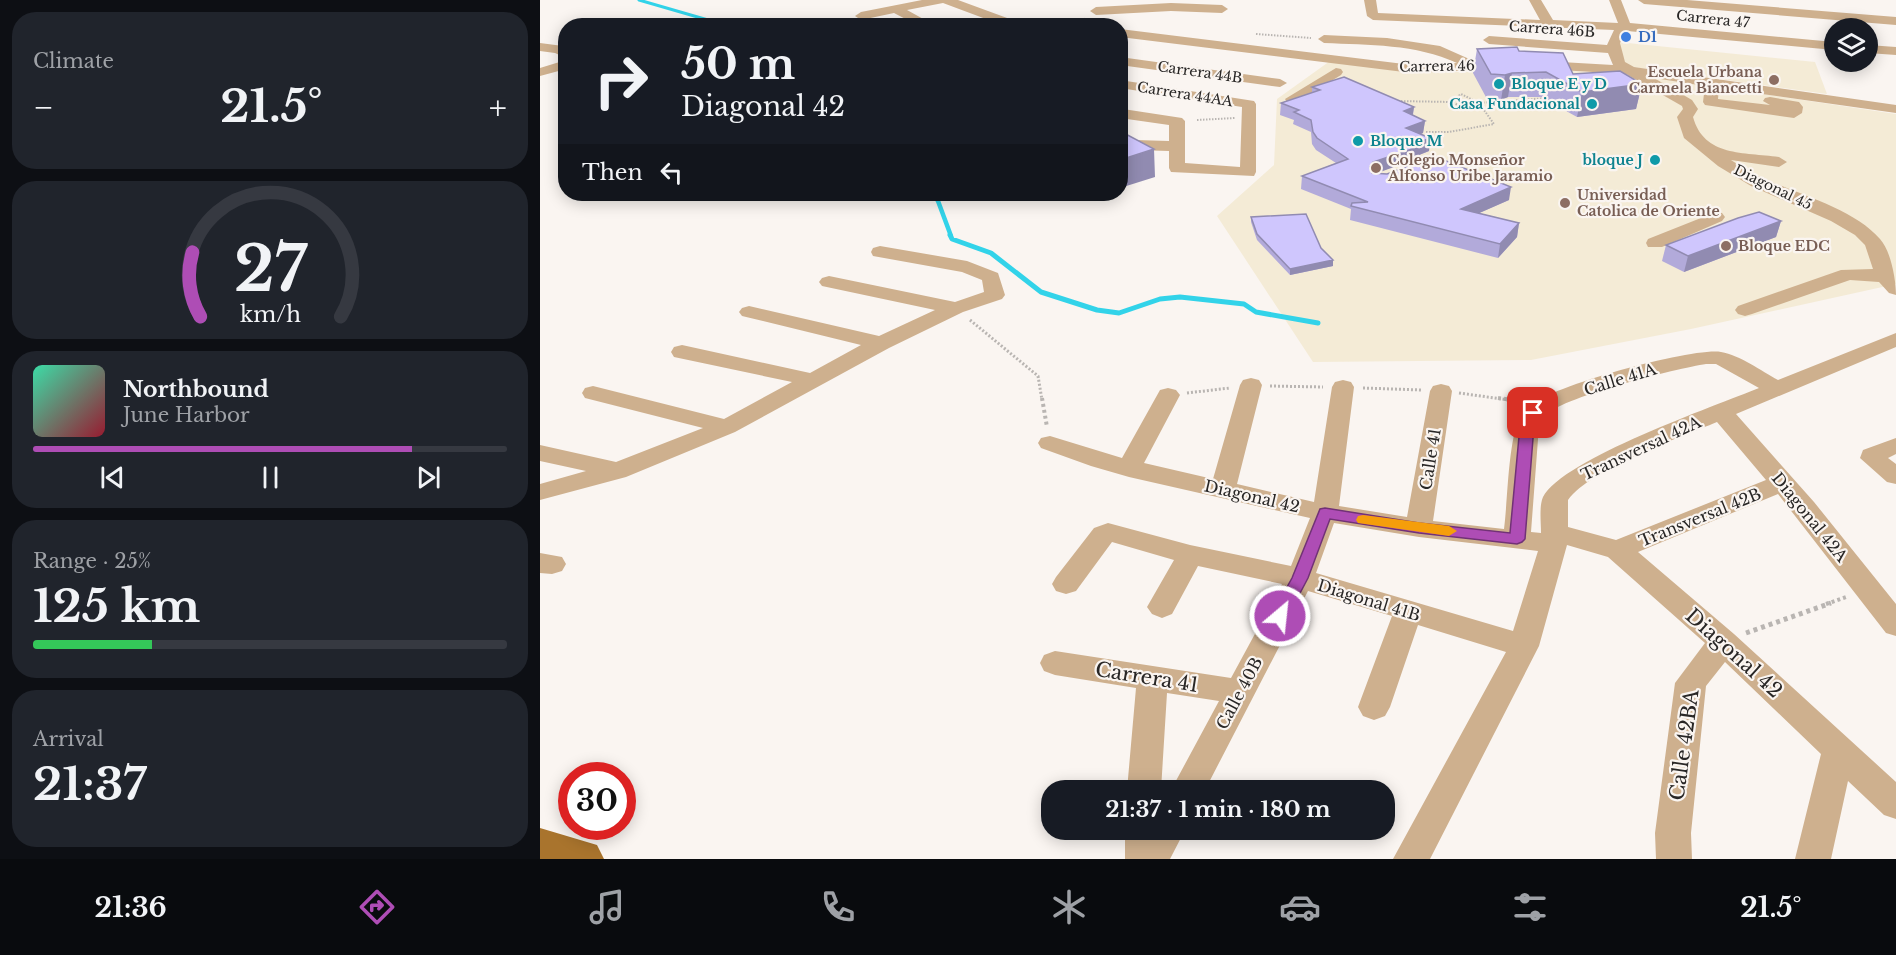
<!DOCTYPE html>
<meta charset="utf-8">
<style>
:root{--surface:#171b24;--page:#20242c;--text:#f1f3f6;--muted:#9ea1a6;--line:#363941;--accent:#ae4db5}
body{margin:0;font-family:"Libre Baskerville",serif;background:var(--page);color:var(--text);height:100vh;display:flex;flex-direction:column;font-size:22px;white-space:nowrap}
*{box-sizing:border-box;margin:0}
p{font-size:20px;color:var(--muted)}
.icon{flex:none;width:33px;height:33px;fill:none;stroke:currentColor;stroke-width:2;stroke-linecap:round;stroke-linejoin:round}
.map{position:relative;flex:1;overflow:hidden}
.sheet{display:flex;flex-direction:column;gap:12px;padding:12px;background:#0d0f14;width:540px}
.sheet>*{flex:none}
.top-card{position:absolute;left:18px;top:18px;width:570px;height:183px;border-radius:24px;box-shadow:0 3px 15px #0003;background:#171b24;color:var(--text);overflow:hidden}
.controls{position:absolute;left:1284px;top:18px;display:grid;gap:12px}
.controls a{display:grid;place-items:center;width:54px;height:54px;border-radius:50%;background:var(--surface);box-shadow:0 3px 15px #0003;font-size:30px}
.speed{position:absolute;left:18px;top:762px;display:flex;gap:12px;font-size:30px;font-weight:700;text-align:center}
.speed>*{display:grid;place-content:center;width:78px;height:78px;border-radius:50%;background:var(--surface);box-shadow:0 3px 15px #0003;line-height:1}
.speed .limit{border:9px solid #d22;background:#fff;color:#111}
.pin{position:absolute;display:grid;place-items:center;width:51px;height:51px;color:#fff;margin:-26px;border-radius:12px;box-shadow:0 3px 9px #0006}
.me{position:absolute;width:66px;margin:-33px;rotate:28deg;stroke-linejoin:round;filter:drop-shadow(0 0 4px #0008)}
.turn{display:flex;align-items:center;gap:21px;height:126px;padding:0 24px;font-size:27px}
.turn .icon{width:78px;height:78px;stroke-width:2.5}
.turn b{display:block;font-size:42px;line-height:51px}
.then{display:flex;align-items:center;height:57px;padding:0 24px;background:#0003;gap:12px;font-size:22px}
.big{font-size:45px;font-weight:700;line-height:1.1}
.sheet .widget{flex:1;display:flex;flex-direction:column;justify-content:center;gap:9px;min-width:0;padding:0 21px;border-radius:24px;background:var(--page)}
.sheet .dial{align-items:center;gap:0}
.dial svg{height:156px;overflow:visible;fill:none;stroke:var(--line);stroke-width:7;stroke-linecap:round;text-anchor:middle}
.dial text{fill:var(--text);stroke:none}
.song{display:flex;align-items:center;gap:18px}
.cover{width:72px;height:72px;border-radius:9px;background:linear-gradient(135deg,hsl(160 70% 55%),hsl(350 70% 35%))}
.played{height:6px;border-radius:3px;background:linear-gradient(90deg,var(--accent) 80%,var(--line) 80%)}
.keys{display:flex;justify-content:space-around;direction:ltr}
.heat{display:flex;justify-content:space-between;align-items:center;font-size:33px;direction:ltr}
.charge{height:9px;border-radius:4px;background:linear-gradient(90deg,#34c759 25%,var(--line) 0)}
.trip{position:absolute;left:501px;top:780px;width:354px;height:60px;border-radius:24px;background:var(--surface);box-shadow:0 3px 15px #0003;font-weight:700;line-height:60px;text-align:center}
.dock{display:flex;height:96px;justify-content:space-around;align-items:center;background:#090b0e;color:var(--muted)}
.dock .icon{width:42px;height:42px}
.dock .current{color:var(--accent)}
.dock b{font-size:27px;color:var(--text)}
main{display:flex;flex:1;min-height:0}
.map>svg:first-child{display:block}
</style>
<main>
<section class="sheet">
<div class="widget"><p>Climate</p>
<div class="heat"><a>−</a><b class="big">21.5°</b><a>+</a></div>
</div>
<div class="widget dial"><svg viewBox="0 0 100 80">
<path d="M14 69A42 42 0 1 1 86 69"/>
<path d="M14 69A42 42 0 0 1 10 36" stroke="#ae4db5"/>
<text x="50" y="56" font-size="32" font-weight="700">27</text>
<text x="50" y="72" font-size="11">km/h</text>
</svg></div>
<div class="widget">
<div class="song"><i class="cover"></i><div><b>Northbound</b><p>June Harbor</p></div></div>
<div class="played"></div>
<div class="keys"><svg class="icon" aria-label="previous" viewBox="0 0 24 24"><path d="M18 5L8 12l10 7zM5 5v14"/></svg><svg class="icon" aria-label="pause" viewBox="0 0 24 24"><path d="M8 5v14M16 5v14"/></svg><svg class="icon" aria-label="next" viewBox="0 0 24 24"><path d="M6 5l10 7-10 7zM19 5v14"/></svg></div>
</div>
<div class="widget"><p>Range · 25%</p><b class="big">125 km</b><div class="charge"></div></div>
<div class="widget"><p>Arrival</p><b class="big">21:37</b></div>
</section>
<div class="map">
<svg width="1356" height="859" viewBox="0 0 1356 859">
<rect width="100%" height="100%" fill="#faf5f1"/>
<path fill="#f4ebd6" d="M 1078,42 L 1275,62 L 1287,94 L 1086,66 Z
M 790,61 L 858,70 L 921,72 L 1006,69 L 1103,76 L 1356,114 L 1356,284 L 1151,329 L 991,360 L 773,362 L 677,216 L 734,165 L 737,99 Z"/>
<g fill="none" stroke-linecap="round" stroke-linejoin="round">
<path stroke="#32d3e9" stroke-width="3" d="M 99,0 L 168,20 L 172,26"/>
<path stroke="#32d3e9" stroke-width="4.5" d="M 393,194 L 398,201 L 411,236"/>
<path stroke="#32d3e9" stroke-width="5" d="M 410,235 L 412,239 L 451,253 L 501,292 L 557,310 L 579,313 L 620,299 L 640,297 L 704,304 L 716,312 L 778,323"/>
<path stroke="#b9b5b2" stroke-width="2" stroke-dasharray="1.5 1.5" stroke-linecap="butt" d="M 534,26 L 546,18
M 716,34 L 771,38
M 855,101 L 911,102 L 921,94 L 939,103 L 1007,98
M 657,120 L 695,118
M 886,132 L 909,132 L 954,124 L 939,103 L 930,110 L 911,102"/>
<path stroke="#b9b5b2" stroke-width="3" stroke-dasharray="2 2" stroke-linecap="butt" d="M 430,320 L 498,376 L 502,400
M 730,386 L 783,387
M 823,388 L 882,390
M 647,393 L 690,388
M 919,393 L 969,400"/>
<path stroke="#b9b5b2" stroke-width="4" stroke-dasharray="3 3" stroke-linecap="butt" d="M 502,398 L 507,427
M 958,398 L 980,401
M 1286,604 L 1306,597"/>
<path stroke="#b9b5b2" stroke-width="5" stroke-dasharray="4 4" stroke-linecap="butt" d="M 1206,633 L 1291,603"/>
<path fill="#ceb08e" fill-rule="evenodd" d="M 382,0 L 418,0 L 489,26 L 462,25 L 403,3 L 367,10 L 396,26 L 379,26 L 354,13 L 321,20 L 315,16 L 321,12 Z
M 824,0 L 836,0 L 838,13 L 1000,20 L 989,0 L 1001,0 L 1013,20 L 1078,23 L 1069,0 L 1081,0 L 1090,23 L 1294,42 L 1294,50 L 1087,31 L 1080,43 L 1085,62 L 1094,67 L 1356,105 L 1356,113 L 1179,88 L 1178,99 L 1230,105 L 1223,101 L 1225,98 L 1230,97 L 1259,102 L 1263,107 L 1262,113 L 1254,118 L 1165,105 L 1163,102 L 1165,86 L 1114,78 L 1152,100 L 1158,109 L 1153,117 C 1164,157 1204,152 1239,157 L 1247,162 L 1239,167 L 1191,160 C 1202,167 1214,175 1227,180 C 1261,195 1315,210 1340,239 C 1351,251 1356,280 1356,295 L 1349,293 L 1339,282 L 1310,280 L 1212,314 L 1205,316 L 1198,314 L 1195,310 L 1198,306 L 1301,270 L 1333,269 L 1325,245 L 1315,235 L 1291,221 L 1211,186 L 1178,166 L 1144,138 L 1137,117 L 1143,109 L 1142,106 L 1086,74 L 986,68 L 872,73 L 580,37 L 580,29 L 872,65 L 917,63 C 876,44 829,45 784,43 L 778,39 L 784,35 L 847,38 L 900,46 L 936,62 L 986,60 L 1073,65 L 1068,53 L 949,44 L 943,40 L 949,36 L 1067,45 L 1074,30 L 833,20 L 827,16 Z
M 1098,0 L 1147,0 L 1356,17 L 1356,25 L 1104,4 Z
M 631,3 L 682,5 L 688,9 L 682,13 L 631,11 L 556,15 L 550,11 L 556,7 Z
M 0,43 L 23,46 L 26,48 L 26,58 L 15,53 L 0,51 Z
M 1328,45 L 1356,47 L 1356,55 L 1328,53 Z
M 580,57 L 740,79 L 747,83 L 740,87 L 580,65 Z
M 26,60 L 26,69 L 0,76 L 0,68 Z
M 796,68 L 801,69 L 803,72 L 801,75 L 757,102 L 747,102 L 745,99 Z
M 580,80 L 714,101 L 716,104 L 716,172 L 714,176 L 631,172 L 629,168 L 629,151 L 596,150 L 580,154 L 580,144 L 595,140 L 629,141 L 629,125 L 580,118 L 580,110 L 583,109 L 642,118 L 645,121 L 645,163 L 700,167 L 702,107 L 580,88 Z
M 1176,212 L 1182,213 L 1185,217 L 1182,221 L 1122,247 L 1108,247 L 1106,243 L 1108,239 Z
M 340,246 L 427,261 L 458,273 L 465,295 L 462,299 L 423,312 L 349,348 L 195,432 L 86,477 L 0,500 L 0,484 L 46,471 L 0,461 L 0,445 L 76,462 L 163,428 L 45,398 L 42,393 L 45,388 L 53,386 L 184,419 L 252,382 L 134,357 L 131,352 L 134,347 L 142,345 L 270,373 L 321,345 L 202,316 L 199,312 L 202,308 L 209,306 L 339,336 L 395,310 L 282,286 L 279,282 L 282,278 L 289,276 L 415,302 L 444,292 L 442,280 L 422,272 L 333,256 L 331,252 L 333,248 Z
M 1356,333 L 1356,347 L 1196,414 L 1274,502 L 1356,604 L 1356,636 L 1346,633 L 1238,494 L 1098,552 L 1194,634 L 1356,782 L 1356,819 L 1344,815 L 1308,781 L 1291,859 L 1255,859 L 1281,754 L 1185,662 L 1166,686 L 1151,833 L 1152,859 L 1116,859 L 1115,833 L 1135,683 L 1165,643 L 1068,557 L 1027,545 L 999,646 L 890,859 L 853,859 L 966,652 L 878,625 L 850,707 L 845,716 L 834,720 L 823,716 L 818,707 L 852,616 L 768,591 L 665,790 L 631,790 L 679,701 L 627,693 L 621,790 L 587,790 L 596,688 L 515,675 L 504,671 L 500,663 L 504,655 L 515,651 L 691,678 L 742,584 L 658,566 L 632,614 L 622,618 L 612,614 L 607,607 L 634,560 L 572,542 L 536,591 L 526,594 L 516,591 L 512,584 L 516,577 L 554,528 L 568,523 L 650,545 L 751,566 L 770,518 L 589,477 L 551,466 L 501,448 L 498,443 L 501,438 L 510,436 L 582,458 L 620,390 L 628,388 L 636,390 L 640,395 L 604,463 L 673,479 L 700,385 L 703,380 L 711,378 L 719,380 L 722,385 L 697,484 L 774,502 L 792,387 L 795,382 L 803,380 L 811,382 L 814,387 L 799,506 L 867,517 L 890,391 L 893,386 L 901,384 L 909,386 L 912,391 L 893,521 L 964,529 C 968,499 968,435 982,412 C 996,389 1152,347 1181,352 C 1200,355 1221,371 1238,380 ZM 1166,364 L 1176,364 L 1219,388 C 1175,406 1023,459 1003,497 C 999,506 1001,523 1001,533 L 991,532 L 999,426 C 1000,423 1001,420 1003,417 C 1018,398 1138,368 1166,364 ZM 1177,422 L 1226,480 L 1076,540 L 1028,527 L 1028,500 C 1052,468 1139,438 1177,422 ZM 794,523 L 879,537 L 998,551 L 973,631 L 776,573 Z
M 1356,438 L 1356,454 L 1348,458 L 1356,464 L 1356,484 L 1347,482 L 1320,458 L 1323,450 Z
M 0,553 L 22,557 L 26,564 L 22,571 L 12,574 L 0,573 Z
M 585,830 L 645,830 L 630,859 L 585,859 Z"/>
<path fill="#a9742d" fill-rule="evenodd" d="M 0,828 L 57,845 L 64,859 L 0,859 Z"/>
</g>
<path fill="#b2aada" d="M 937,49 L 979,51 L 1033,74 L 1102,84 L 1096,109 L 1037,117 L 1001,97 L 968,97 L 961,100 L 947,99 L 933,73 Z
M 772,87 L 874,107 L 873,115 L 885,121 L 883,133 L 880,134 L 890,138 L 889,151 L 874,157 L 873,160 L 836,173 L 969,200 L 939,213 L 979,223 L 977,237 L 958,258 L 810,220 L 811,209 L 761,189 L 762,176 L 796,163 L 776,150 L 772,144 L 771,132 L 753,124 L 754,120 L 740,115 L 741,103 L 772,93 Z
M 711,217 L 781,248 L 793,260 L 793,266 L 750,275 L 717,240 L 711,222 Z
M 1241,221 L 1236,237 L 1144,272 L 1122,261 L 1126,245 Z"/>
<path fill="#918bb1" d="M 972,73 L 968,97 L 961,100 L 965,75 Z
M 1102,84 L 1096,109 L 1037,117 L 1042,92 Z
M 874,107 L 872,119 L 864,111 Z
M 885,121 L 883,133 L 865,141 L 866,128 Z
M 890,138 L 889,151 L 874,157 L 873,160 L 832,175 L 830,167 L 833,162 Z
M 614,149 L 615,177 L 580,188 L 580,160 Z
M 971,187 L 969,200 L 919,222 L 921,209 Z
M 1241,221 L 1236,237 L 1144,272 L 1148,256 Z
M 979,223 L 977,237 L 958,258 L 960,244 Z
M 793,260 L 793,266 L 750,275 L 750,269 Z"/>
<path fill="#cfc6fd" stroke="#918bb1" stroke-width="1.5" d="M 977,47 L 979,51 L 1023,53 L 1033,74 L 1080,71 L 1102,84 L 1042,92 L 1006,72 L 972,73 L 965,75 L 951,74 L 937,49 Z
M 804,77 L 874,107 L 864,111 L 885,121 L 866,128 L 890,138 L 871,146 L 875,148 L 833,162 L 830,167 L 832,173 L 847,174 L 894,156 L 971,187 L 921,209 L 979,223 L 960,244 L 811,206 L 812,203 L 828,202 L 762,176 L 808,159 L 777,138 L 773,132 L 771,120 L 754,112 L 759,110 L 741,103 L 780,90 L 772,87 Z
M 580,131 L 614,149 L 580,160 Z
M 1219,212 L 1241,221 L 1148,256 L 1126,245 L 1198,218 Z
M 766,214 L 781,248 L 793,260 L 750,269 L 717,234 L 711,217 Z"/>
<path fill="#ae4db5" stroke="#713276" stroke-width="1.5" d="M 993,409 L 999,413 L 994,426 L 985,539 L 982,542 L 977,544 L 879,533 L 790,519 L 768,578 L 748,616 L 746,620 L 734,620 L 731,616 L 752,578 L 780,509 L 785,508 L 879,523 L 970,533 L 980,426 L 988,410 Z"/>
<path fill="#f59e0b" d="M 823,515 L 909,526 L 917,531 L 909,536 L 818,523 L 816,520 L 818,516 Z"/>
<circle fill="#3f7fe0" stroke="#faf5f1" stroke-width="2" cx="1086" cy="37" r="6"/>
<g fill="#8d6e63" stroke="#faf5f1" stroke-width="2">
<circle cx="1234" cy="80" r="6"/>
<circle cx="836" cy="168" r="6"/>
<circle cx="1025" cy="203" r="6"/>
<circle cx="1186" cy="246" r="6"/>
</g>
<g fill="#0f9aa8" stroke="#faf5f1" stroke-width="2">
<circle cx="959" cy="84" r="6"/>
<circle cx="1052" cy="104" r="6"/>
<circle cx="818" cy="141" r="6"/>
<circle cx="1115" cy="160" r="6"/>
</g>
<g text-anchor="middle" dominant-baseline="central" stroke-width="4.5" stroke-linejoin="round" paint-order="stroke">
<g font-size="14" fill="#292726" stroke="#faf5f1">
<text transform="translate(1173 19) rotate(6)">Carrera 47</text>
<text transform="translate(1012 29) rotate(4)">Carrera 46B</text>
<text transform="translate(897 66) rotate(-1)">Carrera 46</text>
<text transform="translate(660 72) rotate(8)">Carrera 44B</text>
<text transform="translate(645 94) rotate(9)">Carrera 44AA</text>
<text transform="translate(1233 187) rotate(26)">Diagonal 45</text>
</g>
<g font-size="14" font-weight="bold" fill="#366cbe" stroke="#faf5f1" text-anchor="start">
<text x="1098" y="37">D1</text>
</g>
<g font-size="14" font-weight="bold" fill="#785e54" stroke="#faf5f1" text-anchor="start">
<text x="1222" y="72" text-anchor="end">Escuela Urbana<tspan x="1222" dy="16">Carmela Biancetti</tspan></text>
<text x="848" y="160">Colegio Monseñor<tspan x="848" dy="16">Alfonso Uribe Jaramio</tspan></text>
<text x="1037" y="195">Universidad<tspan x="1037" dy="16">Catolica de Oriente</tspan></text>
<text x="1198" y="246">Bloque EDC</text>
</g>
<g font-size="14" font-weight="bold" fill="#0d838f" stroke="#faf5f1" text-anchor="start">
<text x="971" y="84">Bloque E y D</text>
<text x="1040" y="104" text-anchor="end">Casa Fundacional</text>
<text x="830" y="141">Bloque M</text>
<text x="1103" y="160" text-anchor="end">bloque J</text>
</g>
<g font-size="16" fill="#292726" stroke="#faf5f1">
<text transform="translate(1080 379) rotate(-17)">Calle 41A</text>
<text transform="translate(1101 448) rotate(-25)">Transversal 42A</text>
<text transform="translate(890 459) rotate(-81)">Calle 41</text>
<text transform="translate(712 496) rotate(13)">Diagonal 42</text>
<text transform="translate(1160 517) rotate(-22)">Transversal 42B</text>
<text transform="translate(1270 517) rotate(51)">Diagonal 42A</text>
<text transform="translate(829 600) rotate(17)">Diagonal 41B</text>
<text transform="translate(699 693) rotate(-62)">Calle 40B</text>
</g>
<g font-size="20" fill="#292726" stroke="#faf5f1">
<text transform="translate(1194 653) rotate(42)">Diagonal 42</text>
<text transform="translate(607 677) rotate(9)">Carrera 41</text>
<text transform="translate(1144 745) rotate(-82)">Calle 42BA</text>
</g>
</g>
</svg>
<div class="controls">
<a><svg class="icon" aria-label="layers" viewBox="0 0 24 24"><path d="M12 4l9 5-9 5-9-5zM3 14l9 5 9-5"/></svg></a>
</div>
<div class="speed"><div class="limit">30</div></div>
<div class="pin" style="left:993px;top:413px;background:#d93025"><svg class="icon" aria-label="arrive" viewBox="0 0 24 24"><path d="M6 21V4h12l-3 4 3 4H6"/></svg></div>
<svg class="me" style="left:740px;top:616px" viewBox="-20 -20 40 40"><circle r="17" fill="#ae4db5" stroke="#fff" stroke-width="3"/><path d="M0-11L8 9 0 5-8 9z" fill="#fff"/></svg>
<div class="trip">21:37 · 1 min · 180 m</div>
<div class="top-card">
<div class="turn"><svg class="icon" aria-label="right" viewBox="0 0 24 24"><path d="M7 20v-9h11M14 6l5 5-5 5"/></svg><div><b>50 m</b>Diagonal 42</div></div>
<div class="then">Then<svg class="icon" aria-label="left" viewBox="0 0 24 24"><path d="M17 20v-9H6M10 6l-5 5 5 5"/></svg></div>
</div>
</div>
</main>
<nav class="dock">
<b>21:36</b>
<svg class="icon current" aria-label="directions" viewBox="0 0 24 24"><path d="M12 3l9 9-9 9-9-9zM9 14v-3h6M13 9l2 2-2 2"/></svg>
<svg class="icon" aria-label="music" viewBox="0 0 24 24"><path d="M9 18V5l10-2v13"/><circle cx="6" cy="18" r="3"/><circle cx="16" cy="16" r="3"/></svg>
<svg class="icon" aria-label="phone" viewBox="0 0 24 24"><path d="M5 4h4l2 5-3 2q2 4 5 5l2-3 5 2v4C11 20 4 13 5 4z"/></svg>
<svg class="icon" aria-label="climate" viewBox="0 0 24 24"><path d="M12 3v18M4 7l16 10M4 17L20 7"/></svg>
<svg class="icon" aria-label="car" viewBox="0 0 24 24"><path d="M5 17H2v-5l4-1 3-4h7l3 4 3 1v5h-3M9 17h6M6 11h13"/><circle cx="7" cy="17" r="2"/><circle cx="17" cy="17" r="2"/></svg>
<svg class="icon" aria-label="filters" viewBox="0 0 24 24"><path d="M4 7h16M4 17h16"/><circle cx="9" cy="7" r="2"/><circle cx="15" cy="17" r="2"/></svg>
<b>21.5°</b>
</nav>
